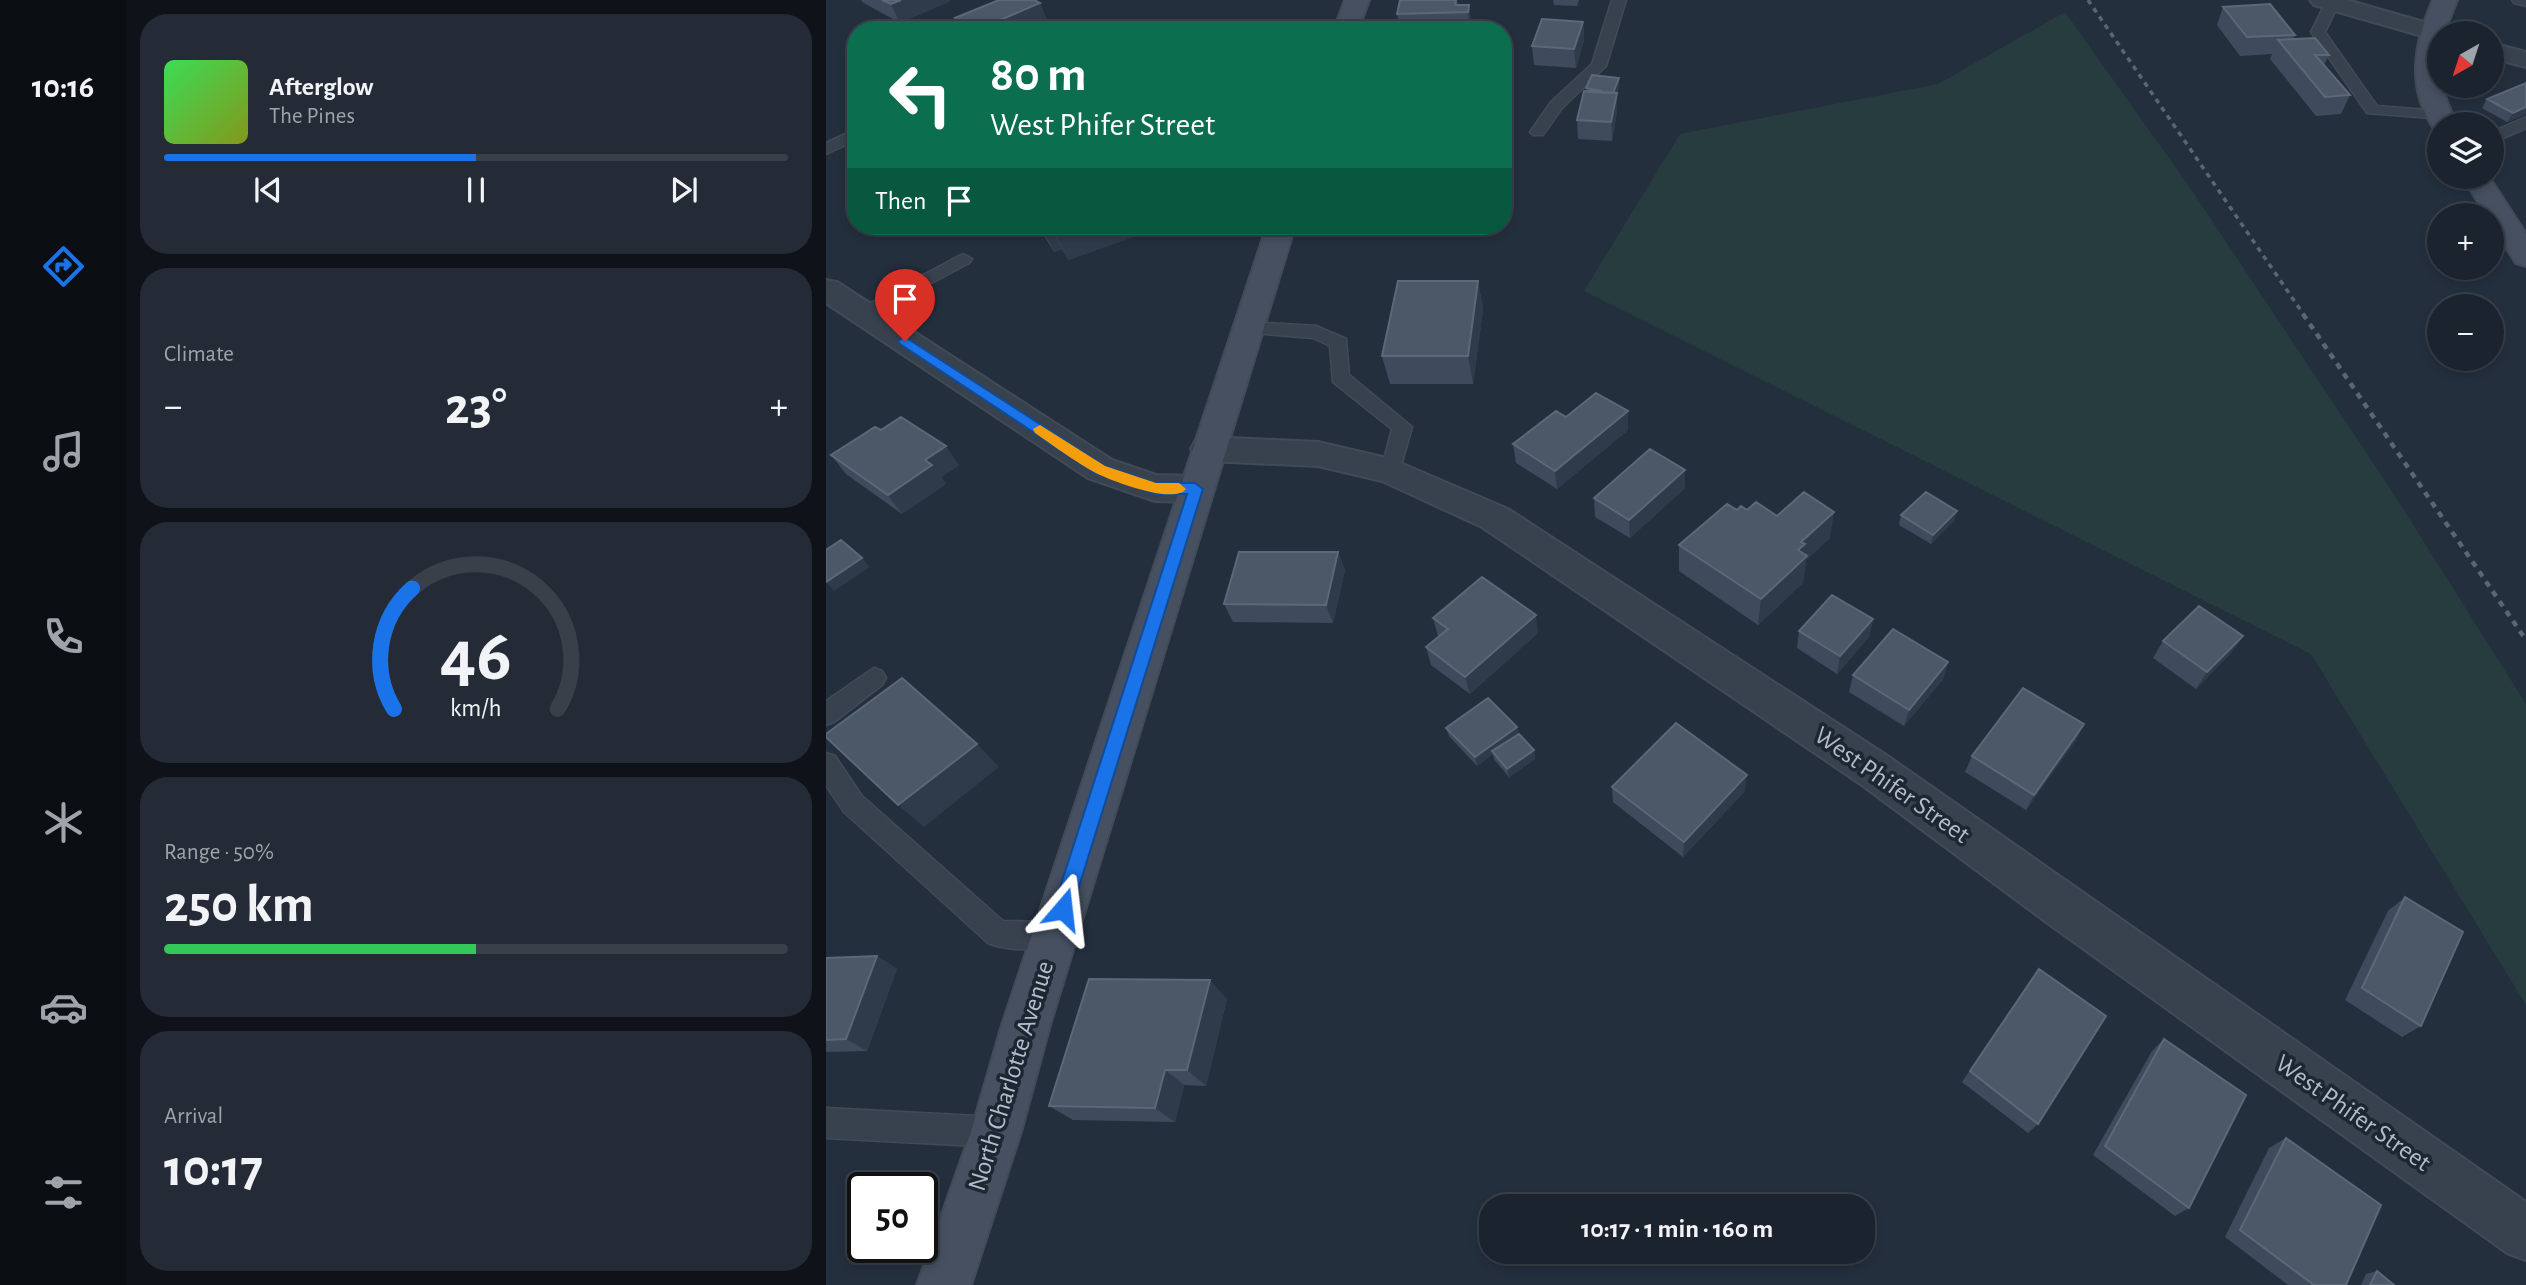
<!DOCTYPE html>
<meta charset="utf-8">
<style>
:root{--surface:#1b232e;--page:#242b36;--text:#f1f3f6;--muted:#a0a4aa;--line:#39404a;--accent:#1a73e8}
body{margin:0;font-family:"Alegreya Sans",sans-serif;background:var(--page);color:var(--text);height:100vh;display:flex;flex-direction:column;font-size:26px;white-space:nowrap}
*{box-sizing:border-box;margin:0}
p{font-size:23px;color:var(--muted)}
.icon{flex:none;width:38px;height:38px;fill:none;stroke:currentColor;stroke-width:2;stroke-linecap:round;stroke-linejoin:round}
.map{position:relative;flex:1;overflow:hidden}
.side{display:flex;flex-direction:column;gap:14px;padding:14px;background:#0f1319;width:700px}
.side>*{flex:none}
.guide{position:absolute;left:21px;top:21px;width:665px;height:214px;border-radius:28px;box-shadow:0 4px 10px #0003,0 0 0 2px var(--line);background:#0b6e4f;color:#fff;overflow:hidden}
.needle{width:46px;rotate:219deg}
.tools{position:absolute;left:1601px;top:21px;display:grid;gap:14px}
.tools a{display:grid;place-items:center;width:77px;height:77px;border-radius:50%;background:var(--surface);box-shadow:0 4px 10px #0003,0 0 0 2px var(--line);font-size:35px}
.speed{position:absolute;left:21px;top:1172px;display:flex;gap:14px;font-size:35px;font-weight:700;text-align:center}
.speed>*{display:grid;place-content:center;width:91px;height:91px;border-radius:50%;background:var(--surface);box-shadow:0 4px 10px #0003,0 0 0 2px var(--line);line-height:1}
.speed .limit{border:4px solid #111;border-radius:10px;background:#fff;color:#111}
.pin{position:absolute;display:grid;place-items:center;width:60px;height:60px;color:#fff;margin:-72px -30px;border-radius:50% 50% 50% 0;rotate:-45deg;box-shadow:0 0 7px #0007}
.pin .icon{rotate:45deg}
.me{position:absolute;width:77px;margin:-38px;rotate:17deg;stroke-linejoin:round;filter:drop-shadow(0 0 5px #0008)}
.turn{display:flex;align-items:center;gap:24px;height:147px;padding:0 28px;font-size:32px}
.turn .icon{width:91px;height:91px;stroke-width:2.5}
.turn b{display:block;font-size:49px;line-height:60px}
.then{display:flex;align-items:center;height:66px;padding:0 28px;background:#0003;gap:14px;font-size:26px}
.big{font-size:52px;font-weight:700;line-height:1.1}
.side .widget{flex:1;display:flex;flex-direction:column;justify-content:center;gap:10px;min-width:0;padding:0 24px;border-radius:28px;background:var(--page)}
.side .dial{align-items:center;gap:0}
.dial svg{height:182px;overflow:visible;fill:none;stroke:var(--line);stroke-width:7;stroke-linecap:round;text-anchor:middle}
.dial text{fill:var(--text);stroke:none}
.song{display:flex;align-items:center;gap:21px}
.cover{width:84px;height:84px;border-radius:10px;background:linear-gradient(135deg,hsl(130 70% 55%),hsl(70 70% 35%))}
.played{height:7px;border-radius:4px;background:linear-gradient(90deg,var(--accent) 50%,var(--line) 50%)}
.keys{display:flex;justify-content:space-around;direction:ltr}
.heat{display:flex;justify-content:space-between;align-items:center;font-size:38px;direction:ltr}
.charge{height:10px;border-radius:5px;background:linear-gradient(90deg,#34c759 50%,var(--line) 0)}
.trip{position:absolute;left:653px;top:1194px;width:396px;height:70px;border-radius:28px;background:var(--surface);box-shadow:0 4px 10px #0003,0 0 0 2px var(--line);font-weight:700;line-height:70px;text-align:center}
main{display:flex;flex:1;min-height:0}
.menu{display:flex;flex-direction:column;width:126px;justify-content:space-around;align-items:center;background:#0b0e12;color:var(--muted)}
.menu .icon{width:49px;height:49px}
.menu .current{color:var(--accent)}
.menu b{font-size:32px;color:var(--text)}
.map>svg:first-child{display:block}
</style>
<main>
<nav class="menu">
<b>10:16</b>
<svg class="icon current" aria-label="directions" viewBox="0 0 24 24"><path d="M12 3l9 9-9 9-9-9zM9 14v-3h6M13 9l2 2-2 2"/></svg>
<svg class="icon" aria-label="music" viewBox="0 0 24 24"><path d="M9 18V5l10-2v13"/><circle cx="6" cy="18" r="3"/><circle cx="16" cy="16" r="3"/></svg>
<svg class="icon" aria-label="phone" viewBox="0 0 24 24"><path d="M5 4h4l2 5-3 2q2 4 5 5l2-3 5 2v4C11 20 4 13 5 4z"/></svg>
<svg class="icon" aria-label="climate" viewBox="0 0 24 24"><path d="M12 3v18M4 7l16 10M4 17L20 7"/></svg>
<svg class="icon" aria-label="car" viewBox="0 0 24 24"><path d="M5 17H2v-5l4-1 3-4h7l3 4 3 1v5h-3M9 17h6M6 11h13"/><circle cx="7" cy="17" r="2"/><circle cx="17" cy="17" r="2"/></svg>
<svg class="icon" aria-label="filters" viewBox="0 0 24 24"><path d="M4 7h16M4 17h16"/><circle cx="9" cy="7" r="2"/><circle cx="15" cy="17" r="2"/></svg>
</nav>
<section class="side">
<div class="widget">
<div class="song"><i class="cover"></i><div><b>Afterglow</b><p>The Pines</p></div></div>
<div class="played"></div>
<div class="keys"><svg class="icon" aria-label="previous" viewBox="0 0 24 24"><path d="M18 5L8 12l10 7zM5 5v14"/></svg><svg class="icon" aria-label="pause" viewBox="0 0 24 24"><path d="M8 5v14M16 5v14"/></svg><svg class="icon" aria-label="next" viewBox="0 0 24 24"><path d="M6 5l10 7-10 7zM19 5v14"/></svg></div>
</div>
<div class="widget"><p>Climate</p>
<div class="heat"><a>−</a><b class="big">23°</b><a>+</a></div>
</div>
<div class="widget dial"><svg viewBox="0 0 100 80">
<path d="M14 69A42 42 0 1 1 86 69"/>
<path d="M14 69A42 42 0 0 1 22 16" stroke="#1a73e8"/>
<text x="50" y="56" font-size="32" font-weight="700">46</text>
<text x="50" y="72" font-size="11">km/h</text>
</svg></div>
<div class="widget"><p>Range · 50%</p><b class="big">250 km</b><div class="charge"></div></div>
<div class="widget"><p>Arrival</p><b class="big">10:17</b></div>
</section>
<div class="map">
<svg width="1700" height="1285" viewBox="0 0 1700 1285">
<rect width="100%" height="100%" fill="#242f3e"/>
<path fill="#263c3f" d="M 1239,12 L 1367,192 L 1562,485 L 1700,704 L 1700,1005 L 1485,654 L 758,291 L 854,134 L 1112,84 Z"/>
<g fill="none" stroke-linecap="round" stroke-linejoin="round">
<defs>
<path id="service" d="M 786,0 L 800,0 L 780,66 L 736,108 L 717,135 L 707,135 L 704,132 L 725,102 L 766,64 Z
M 1501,0 L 1513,3 L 1499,32 L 1551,106 L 1614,111 L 1619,113 L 1619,119 L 1541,113 L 1485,32 Z
M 1686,0 L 1700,0 L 1700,6 L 1688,3 Z
M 1700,117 L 1700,128 L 1666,143 L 1666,132 Z
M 30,129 L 30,140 L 0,154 L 0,143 Z
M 137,254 L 146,259 L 143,263 L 41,317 L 29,317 L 26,313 Z
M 421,322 L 490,326 L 520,339 L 523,375 L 586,427 L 572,476 L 558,476 L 555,471 L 566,429 L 507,382 L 504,346 L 487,338 L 415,332 L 412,328 Z
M 48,668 L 56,671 L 60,678 L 56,685 L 8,722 L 0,725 L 0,701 Z
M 0,753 L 9,756 L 36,796 L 177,921 L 228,922 L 238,926 L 241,935 L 238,944 C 218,952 182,951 162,943 L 18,812 L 0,785 Z
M 0,1108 L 170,1117 L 180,1122 L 185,1132 L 180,1142 L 170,1147 L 0,1138 Z"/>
<path id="minor" d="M 1484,0 L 1521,0 L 1622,29 L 1625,33 L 1614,33 L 1614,41 L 1488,5 Z
M 1666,43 L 1700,52 L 1700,67 L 1666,58 Z
M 382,437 L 492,442 L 565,459 L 682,509 L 1063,757 L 1700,1202 L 1700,1260 L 1681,1253 L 1227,927 L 1033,783 L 656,527 L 556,481 L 492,466 L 382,461 L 370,458 L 365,449 L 370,440 Z"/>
<path id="tertiary" d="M 0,280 L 11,282 L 286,460 L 330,475 L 370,476 L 382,480 L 387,489 L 382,498 L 370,502 L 329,501 L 262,478 L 0,303 Z"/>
<path id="secondary" d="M 519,0 L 543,0 L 532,30 L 508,30 Z
M 1607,0 L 1631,0 L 1618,33 L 1614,33 C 1614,73 1612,88 1631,124 L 1614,124 L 1614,131 L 1609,130 C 1580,88 1588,44 1607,0 Z
M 1637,177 L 1663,177 L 1700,234 L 1700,266 L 1690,263 L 1666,225 L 1666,215 L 1660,215 Z
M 441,226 L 469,226 L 224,1025 L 195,1132 L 145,1285 L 91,1285 L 145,1132 L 176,1025 Z"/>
</defs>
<use href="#service" stroke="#414a57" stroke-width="3"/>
<use href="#minor" stroke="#414a57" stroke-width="4"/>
<use href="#tertiary" stroke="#414a57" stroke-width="4"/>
<use href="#secondary" stroke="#414a57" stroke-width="4"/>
<use href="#service" fill="#38414e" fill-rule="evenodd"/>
<use href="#minor" fill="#38414e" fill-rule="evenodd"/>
<use href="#tertiary" fill="#38414e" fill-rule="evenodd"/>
<use href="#secondary" fill="#465061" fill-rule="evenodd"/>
<path stroke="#5a6575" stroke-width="3.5" stroke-dasharray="5 5" stroke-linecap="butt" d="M 1262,0 L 1478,315"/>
<path stroke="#5a6575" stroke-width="4.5" stroke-dasharray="6 6" stroke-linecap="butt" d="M 1477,314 L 1700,640"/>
</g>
<path fill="#3f4b5c" d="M 35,0 L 124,0 L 124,1 L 74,23 L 36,2 Z
M 574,0 L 631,0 L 632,5 L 643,5 L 645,23 L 644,30 L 573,30 L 574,25 L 571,14 Z
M 727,0 L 753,0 L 751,6 L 728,5 Z
M 214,3 L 221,21 L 203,30 L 135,30 L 129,18 Z
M 1397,7 L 1469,35 L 1467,39 L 1503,55 L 1498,65 L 1524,95 L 1515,114 L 1490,116 L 1444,59 L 1446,54 L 1414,56 L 1391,25 Z
M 757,22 L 758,40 L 750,68 L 708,65 L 706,46 Z
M 1700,83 L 1700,114 L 1681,122 L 1656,108 L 1661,99 Z
M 760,88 L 793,88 L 791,94 L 791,112 L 786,141 L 752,139 L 751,120 L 761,91 Z
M 677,183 L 686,183 L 687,192 L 686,209 L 677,209 Z
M 212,226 L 305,226 L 310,236 L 242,260 L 236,249 L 228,252 Z
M 652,281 L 657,309 L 647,384 L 564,384 L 556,356 Z
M 802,411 L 802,430 L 731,489 L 690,463 L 687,444 L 740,417 Z
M 55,430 L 133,465 L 115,477 L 120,484 L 76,514 L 20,474 L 5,455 Z
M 859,488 L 804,538 L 769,517 L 768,498 Z
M 911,510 L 921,510 L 951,516 L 1004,538 L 980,560 L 977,583 L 932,625 L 853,571 L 853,545 Z
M 1075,515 L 1129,520 L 1105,544 L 1073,525 Z
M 512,552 L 519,570 L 507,623 L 407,622 L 398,604 Z
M 607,618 L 712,633 L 644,694 L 605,665 L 600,647 L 613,636 L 612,636 Z
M 1047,619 L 1043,637 L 1011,674 L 971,648 L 973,631 Z
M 1417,636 L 1405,653 L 1370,689 L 1327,658 L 1337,641 Z
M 1122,662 L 1117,679 L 1078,726 L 1023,692 L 1027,675 Z
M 1258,724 L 1250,740 L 1200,810 L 1139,772 L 1146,756 Z
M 691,727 L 692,734 L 708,750 L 709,759 L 683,777 L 668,759 L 667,754 L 651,766 L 623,736 L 620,728 Z
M 786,787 L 919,791 L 857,857 L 787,802 Z
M 1579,897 L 1595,1026 L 1576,1037 L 1519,1000 L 1562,911 Z
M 51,956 L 71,969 L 41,1051 L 0,1052 L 0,958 Z
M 1213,969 L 1212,1124 L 1202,1133 L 1136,1082 Z
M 401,999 L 380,1086 L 358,1085 L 349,1122 L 247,1120 L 223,1106 Z
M 1338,1039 L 1363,1208 L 1349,1216 L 1267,1155 L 1326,1051 Z
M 1460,1138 L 1520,1285 L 1462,1285 L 1399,1237 L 1443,1148 Z
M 1551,1271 L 1568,1285 L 1535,1285 L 1540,1274 Z"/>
<path fill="#2f3b4b" d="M 75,0 L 124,0 L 124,1 L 74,23 L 65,4 Z
M 214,3 L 221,21 L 203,30 L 151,30 Z
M 643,5 L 645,23 L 644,30 L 642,12 Z
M 757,22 L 758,40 L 750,68 L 748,49 Z
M 793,78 L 793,88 L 791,94 L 791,112 L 786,141 L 785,98 Z
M 1700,107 L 1700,114 L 1681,122 L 1687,113 Z
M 686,183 L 687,192 L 686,209 L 685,199 Z
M 215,226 L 224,226 L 236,249 L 228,252 Z
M 247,226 L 305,226 L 310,236 L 242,260 L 228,232 Z
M 652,281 L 657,309 L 647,384 L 642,356 Z
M 802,411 L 802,430 L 731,489 L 729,471 Z
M 120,446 L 133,465 L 115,477 L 120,484 L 76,514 L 62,495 L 99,460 Z
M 859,470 L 859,488 L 804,538 L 803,520 Z
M 1131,511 L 1129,520 L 1105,544 L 1107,535 Z
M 1008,512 L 1004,538 L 980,560 L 977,583 L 932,625 L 935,599 L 972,550 L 975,542 Z
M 512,552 L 519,570 L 507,623 L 500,605 Z
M 36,558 L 44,567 L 8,591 L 0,582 Z
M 710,615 L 712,633 L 644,694 L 639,677 Z
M 1047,619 L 1043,637 L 1011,674 L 1014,656 Z
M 1417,636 L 1405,653 L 1370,689 L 1381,672 Z
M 1122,662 L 1117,679 L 1078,726 L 1083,710 Z
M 1258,724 L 1250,740 L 1200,810 L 1208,795 Z
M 691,727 L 693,735 L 666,751 L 667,754 L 651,766 L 649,757 Z
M 151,744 L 173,767 L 98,827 L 72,805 Z
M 708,750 L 709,759 L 683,777 L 681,769 Z
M 921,775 L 919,791 L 857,857 L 858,842 Z
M 51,956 L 71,969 L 41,1051 L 20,1039 Z
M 384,980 L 401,999 L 380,1086 L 361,1070 Z
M 339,1070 L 358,1085 L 349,1122 L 329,1108 Z"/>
<path fill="#4b5868" stroke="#5c6777" stroke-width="2" d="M 56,0 L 75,0 L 65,4 Z
M 173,0 L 208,0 L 214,3 L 151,30 L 129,18 Z
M 574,0 L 630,0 L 629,5 L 643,5 L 642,12 L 571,14 Z
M 1444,4 L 1469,35 L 1421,37 L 1397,7 Z
M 716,19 L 757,22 L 748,49 L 706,46 Z
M 574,24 L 599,24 L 598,30 L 573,30 Z
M 1489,38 L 1503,55 L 1489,55 L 1524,95 L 1499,97 L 1452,40 Z
M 766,75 L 793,78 L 787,93 L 763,92 L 764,90 L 775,91 L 760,88 Z
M 1700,83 L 1700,107 L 1687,113 L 1661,99 Z
M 758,91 L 791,93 L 785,122 L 751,120 Z
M 677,183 L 686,183 L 685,199 L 677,200 Z
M 224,226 L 247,226 L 228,232 Z
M 572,281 L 652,281 L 642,356 L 556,356 Z
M 770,393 L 802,411 L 729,471 L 687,444 L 730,411 L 740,417 Z
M 75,417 L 120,446 L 99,460 L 106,465 L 62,495 L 5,455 L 49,427 L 55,430 Z
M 824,449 L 859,470 L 803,520 L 768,498 Z
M 978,492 L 1008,512 L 975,542 L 979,544 L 972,550 L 981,556 L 935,599 L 853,545 L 901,504 L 911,510 L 915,506 L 921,510 L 930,502 L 951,516 Z
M 1100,492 L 1131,511 L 1107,535 L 1075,515 Z
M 15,540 L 36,558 L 0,582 L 0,550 Z
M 413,552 L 512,552 L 500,605 L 398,604 Z
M 656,577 L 710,615 L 639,677 L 600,647 L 622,629 L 607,618 Z
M 1006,595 L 1047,619 L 1014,656 L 973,631 Z
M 1373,606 L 1417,636 L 1381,672 L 1337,641 Z
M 1067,629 L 1122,662 L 1083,710 L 1027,675 Z
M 76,678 L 151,744 L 72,805 L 0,737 L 0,734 Z
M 1197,688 L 1258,724 L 1208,795 L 1146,756 Z
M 662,698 L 691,727 L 649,757 L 620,728 Z
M 850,723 L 921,775 L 858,842 L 786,787 Z
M 693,734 L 708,750 L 681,769 L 666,751 Z
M 1579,897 L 1637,932 L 1595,1026 L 1536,988 Z
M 51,956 L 20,1039 L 0,1040 L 0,958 Z
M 1213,969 L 1280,1016 L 1212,1124 L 1144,1071 Z
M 263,979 L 384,980 L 361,1070 L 339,1070 L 329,1108 L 223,1106 Z
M 1338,1039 L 1420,1095 L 1363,1208 L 1279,1146 Z
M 1460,1138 L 1555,1205 L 1520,1285 L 1488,1285 L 1414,1230 Z
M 1551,1271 L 1568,1285 L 1544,1285 Z"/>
<path fill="#1a73e8" stroke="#114b97" stroke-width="2" d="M 79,337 L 279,466 L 330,483 L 369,483 L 377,489 L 246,909 L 243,915 L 237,917 L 230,915 L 227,909 L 361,494 L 329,494 L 269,473 L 74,344 L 72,341 Z"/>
<path fill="#f59e0b" d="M 214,425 L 279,466 L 330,483 L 353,483 L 360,489 C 348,505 285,481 268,472 C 248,461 228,446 209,433 L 207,429 Z"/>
<g text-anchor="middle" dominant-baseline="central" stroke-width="7" stroke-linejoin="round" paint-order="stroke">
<g font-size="26" fill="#b4bcc9" stroke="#1d2633">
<text transform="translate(1066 785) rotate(35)">West Phifer Street</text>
<text transform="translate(185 1076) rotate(-73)">North Charlotte Avenue</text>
<text transform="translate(1527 1113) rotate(35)">West Phifer Street</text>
</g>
</g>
</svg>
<div class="tools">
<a><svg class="needle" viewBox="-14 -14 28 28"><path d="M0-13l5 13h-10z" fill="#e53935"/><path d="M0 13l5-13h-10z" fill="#a0a4aa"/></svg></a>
<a><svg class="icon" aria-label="layers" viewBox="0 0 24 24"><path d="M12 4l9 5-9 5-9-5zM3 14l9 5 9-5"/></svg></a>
<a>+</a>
<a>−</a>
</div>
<div class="speed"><div class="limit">50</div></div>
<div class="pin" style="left:79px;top:341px;background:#d93025"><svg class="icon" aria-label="arrive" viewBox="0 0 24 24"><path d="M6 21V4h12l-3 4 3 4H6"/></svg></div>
<svg class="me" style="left:237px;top:909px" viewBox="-20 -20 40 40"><path d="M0-17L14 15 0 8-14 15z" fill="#1a73e8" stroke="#fff" stroke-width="4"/></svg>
<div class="trip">10:17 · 1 min · 160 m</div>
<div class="guide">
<div class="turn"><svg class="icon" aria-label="left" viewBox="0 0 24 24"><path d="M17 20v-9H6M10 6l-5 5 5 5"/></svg><div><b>80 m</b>West Phifer Street</div></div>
<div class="then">Then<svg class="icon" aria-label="arrive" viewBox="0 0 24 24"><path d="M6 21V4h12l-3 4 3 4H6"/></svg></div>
</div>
</div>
</main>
